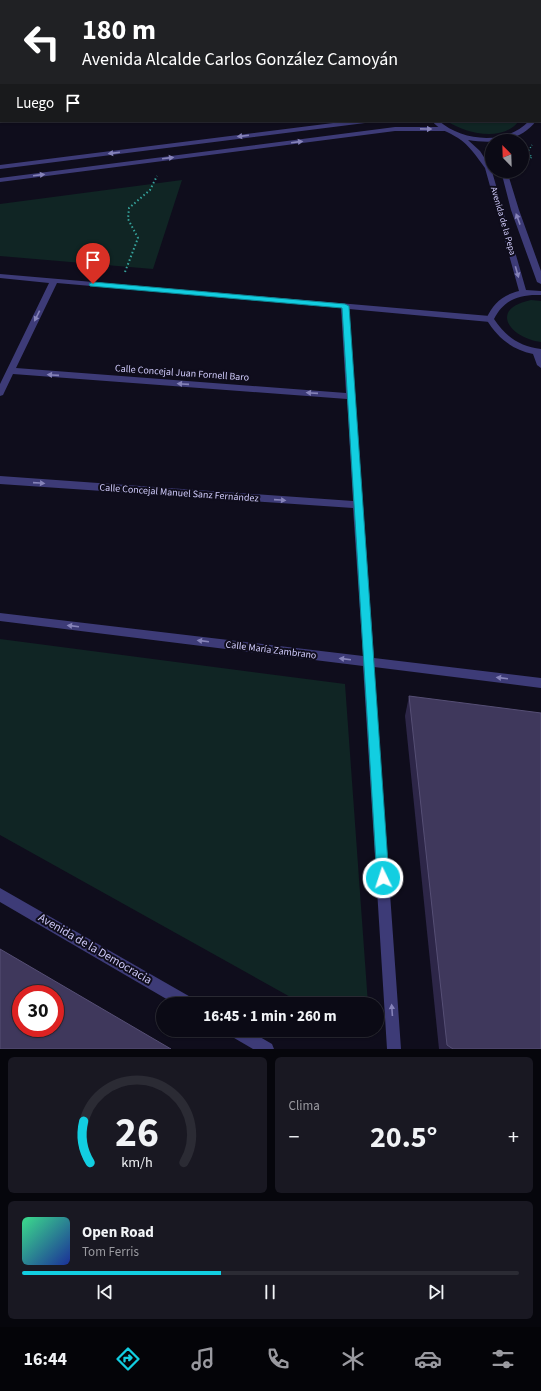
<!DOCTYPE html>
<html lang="es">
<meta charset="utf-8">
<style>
:root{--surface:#0b0a15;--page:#191822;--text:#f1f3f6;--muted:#9a9aa0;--line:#2b2b34;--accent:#12cee1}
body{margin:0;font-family:"Source Sans 3",sans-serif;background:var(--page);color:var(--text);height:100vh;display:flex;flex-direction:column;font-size:15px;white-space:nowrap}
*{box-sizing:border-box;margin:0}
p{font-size:13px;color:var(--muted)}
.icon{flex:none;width:22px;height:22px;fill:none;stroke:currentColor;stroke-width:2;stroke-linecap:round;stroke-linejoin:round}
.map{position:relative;height:1049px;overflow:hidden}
.details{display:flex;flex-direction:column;gap:8px;padding:8px;background:#06060c;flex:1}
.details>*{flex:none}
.guide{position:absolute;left:0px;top:0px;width:541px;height:122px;box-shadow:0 1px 3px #0004,0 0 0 1px var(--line);background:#202124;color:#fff;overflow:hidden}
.needle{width:26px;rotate:337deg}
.tools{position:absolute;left:485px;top:134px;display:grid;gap:8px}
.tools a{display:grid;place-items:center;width:44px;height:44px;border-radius:50%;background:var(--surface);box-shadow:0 1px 3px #0004,0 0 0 1px var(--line);font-size:20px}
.speed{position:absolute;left:12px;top:985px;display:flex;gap:8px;font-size:20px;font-weight:700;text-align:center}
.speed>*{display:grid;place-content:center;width:52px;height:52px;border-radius:50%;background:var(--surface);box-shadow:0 1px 3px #0004,0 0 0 1px var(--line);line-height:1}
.speed .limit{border:6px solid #d22;background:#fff;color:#111}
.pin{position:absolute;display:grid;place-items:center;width:34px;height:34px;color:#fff;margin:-41px -17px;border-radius:50% 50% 50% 0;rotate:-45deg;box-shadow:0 0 4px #0007}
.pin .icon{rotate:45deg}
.me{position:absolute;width:44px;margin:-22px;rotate:356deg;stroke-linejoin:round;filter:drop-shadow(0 0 3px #0008)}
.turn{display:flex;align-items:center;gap:14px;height:84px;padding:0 16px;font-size:18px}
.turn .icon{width:52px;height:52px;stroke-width:2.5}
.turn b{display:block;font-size:28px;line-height:34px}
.then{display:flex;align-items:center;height:38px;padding:0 16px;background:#0003;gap:8px;font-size:15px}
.big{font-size:30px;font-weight:700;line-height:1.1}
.details .tile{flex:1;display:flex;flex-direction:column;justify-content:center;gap:6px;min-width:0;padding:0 14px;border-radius:6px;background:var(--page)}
.details .dial{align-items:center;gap:0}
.dial svg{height:104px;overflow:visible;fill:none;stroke:var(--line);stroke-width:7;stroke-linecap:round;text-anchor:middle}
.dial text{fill:var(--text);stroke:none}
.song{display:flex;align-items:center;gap:12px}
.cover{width:48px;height:48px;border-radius:6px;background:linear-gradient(135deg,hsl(150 70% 55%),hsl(230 70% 35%))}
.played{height:4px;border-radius:2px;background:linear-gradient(90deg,var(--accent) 40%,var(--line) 40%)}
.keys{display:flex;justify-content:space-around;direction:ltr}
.heat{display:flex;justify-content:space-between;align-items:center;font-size:22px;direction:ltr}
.details .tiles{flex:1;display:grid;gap:8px;grid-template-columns:1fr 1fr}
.tile:last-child{grid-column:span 2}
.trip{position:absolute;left:156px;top:997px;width:228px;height:40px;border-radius:20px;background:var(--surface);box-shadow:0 1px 3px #0004,0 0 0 1px var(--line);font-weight:700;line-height:40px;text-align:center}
.tab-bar{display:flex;height:64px;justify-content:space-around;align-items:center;background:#040408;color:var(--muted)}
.tab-bar .icon{width:28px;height:28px}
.tab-bar .active{color:var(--accent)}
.tab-bar b{font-size:18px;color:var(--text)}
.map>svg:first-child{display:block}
</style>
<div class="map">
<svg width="541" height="1049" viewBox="0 0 541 1049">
<rect width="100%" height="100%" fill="#0f0d1c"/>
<path fill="#102524" d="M 447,121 L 519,121 C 503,142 466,134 447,121 Z
M 182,180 L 153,269 L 0,256 L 0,204 Z
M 531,300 L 541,301 L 541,342 C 510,338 488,309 531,300 Z
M 0,639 L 345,684 L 368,1004 L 303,1004 L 0,835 Z"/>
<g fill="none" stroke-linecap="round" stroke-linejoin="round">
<path stroke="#36a49d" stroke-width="1.5" stroke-dasharray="1 2" stroke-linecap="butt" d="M 522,153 L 529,154 L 532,157 L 528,160 L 522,160
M 527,153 L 532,145"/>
<path stroke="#36a49d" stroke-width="2" stroke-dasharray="1.5 2.5" stroke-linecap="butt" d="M 125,272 L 138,238 L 128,219 L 129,208 L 150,190 L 157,176"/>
<path fill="#3d3b77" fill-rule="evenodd" d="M 349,121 L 368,121 L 365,123 L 0,169 L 0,165 Z
M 395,127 L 445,127 L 448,129 L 445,131 L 395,131 L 0,182 L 0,178 Z
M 0,274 L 490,316 L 494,319 L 490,322 L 349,309 L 374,658 L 541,678 L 541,688 L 374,667 L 401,1049 L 387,1049 L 363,666 L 0,621 L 0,613 L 363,656 L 353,508 L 0,484 L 0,476 L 353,501 L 347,399 L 13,374 L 3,395 L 0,396 L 0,384 L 49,283 L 0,278 ZM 57,283 L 341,308 L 346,393 L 16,368 Z"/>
<path fill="#3d3b77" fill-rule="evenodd" d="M 540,94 L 541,94 L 541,98 L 540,98 Z
M 540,112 L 541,112 L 541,116 L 540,116 Z
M 432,121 L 439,121 C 463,142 507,145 529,121 L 536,121 C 520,142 493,144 468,140 L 480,151 L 491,168 L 526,290 L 541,291 L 541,295 C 520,294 504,299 494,319 C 505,336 520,347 541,349 L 541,368 L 537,365 L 533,354 C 511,349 498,338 486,319 C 493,304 502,295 519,291 L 485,168 C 477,157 469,145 458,138 C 449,132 439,130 432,121 Z
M 501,171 L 507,171 L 519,210 L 541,271 L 541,284 L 537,282 L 511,210 Z
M 0,888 L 194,999 L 196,1004 L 175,1004 L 0,902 Z
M 227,1030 L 248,1030 L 272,1044 L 274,1049 L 253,1049 L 229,1035 Z"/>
</g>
<path fill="#2d2648" d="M 409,696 L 541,1049 L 439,1049 L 405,716 Z"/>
<path fill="#3f385c" stroke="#564f75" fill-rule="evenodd" d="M 409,696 L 541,713 L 541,1049 L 453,1049 L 447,1045 Z
M 0,949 L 171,1049 L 0,1049 ZM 21,994 L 55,994 L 55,1028 L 21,1028 Z"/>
<defs><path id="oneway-solid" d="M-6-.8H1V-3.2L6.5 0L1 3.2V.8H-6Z"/></defs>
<g fill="#8683b9">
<use href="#oneway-solid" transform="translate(426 129) rotate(1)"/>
<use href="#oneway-solid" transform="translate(243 136) rotate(173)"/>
<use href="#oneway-solid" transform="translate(297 142) rotate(-7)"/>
<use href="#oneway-solid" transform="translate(114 153) rotate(173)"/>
<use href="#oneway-solid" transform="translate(168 158) rotate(-7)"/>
<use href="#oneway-solid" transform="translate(39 175) rotate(-7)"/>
<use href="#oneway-solid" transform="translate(518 219) rotate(-110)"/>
<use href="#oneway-solid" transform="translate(517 272) rotate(74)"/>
<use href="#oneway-solid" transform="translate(37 316) rotate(116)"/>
<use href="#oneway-solid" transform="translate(53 375) rotate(-176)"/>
<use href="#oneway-solid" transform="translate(183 384) rotate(-176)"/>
<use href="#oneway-solid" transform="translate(312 393) rotate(-176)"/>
<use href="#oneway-solid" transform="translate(39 483) rotate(4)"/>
<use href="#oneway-solid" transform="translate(280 500) rotate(4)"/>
<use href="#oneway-solid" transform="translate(73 626) rotate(-173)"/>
<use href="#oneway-solid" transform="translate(203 641) rotate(-173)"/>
<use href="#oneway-solid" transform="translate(345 659) rotate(-173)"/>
<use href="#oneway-solid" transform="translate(502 678) rotate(-173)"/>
<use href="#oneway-solid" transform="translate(392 1010) rotate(-94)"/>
</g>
<path fill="#12cee1" stroke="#0c8692" d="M 93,282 L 345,304 L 349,306 L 389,878 L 387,883 L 383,884 L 378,883 L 377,878 L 342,308 L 90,286 L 89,284 Z"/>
<g text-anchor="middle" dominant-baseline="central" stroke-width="4" stroke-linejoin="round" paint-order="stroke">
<g font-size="9" fill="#d0cbfb" stroke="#0f0d1c">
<text transform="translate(503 221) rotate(74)">Avenida de la Pepa</text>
</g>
<g font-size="10" fill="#d0cbfb" stroke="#0f0d1c">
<text transform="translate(182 373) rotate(4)">Calle Concejal Juan Fornell Baro</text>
<text transform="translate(179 493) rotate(4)">Calle Concejal Manuel Sanz Fernández</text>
<text transform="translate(271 650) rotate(7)">Calle María Zambrano</text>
</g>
<g font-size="12" fill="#d0cbfb" stroke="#0f0d1c">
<text transform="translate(95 949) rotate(30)">Avenida de la Democracia</text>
</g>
</g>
</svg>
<div class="tools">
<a><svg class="needle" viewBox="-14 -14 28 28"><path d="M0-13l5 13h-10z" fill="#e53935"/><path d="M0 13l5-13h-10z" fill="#9a9aa0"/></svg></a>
</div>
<div class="speed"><div class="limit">30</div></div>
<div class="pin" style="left:93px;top:284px;background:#d93025"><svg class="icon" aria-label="arrive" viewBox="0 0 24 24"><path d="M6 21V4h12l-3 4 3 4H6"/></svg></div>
<svg class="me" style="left:383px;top:878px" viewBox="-20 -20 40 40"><circle r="17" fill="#12cee1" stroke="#fff" stroke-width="3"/><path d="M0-11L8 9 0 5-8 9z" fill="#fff"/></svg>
<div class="trip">16:45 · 1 min · 260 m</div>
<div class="guide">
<div class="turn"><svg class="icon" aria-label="left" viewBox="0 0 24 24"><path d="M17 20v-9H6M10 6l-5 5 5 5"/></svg><div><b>180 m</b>Avenida Alcalde Carlos González Camoyán</div></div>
<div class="then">Luego<svg class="icon" aria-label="arrive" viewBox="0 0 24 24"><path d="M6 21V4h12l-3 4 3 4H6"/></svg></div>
</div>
</div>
<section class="details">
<div class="tiles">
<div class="tile dial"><svg viewBox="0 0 100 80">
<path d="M14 69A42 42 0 1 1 86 69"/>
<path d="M14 69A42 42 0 0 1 9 37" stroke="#12cee1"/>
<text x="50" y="56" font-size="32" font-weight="700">26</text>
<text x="50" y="72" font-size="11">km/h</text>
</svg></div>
<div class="tile"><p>Clima</p>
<div class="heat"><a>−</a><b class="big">20.5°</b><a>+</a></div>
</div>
<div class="tile">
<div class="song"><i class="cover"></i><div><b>Open Road</b><p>Tom Ferris</p></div></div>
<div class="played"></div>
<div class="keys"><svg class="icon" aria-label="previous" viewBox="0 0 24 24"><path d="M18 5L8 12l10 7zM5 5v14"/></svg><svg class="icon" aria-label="pause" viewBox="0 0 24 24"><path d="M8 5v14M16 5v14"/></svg><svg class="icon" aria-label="next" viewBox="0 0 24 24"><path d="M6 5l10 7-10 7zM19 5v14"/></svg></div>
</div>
</div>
</section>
<nav class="tab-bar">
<b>16:44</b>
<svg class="icon active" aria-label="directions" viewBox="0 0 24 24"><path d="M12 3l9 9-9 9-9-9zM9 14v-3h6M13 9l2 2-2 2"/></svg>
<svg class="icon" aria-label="music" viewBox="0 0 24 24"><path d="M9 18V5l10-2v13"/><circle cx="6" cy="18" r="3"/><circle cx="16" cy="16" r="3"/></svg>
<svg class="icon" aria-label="phone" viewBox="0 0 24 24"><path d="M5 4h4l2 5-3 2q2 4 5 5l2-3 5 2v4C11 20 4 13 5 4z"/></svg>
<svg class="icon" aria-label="climate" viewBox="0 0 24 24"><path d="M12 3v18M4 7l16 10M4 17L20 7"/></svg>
<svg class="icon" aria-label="car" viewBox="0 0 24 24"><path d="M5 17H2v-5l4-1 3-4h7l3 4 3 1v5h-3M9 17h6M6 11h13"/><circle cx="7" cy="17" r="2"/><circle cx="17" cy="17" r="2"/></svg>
<svg class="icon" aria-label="filters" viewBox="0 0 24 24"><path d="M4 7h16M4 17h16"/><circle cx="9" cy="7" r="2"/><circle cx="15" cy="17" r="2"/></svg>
</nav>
